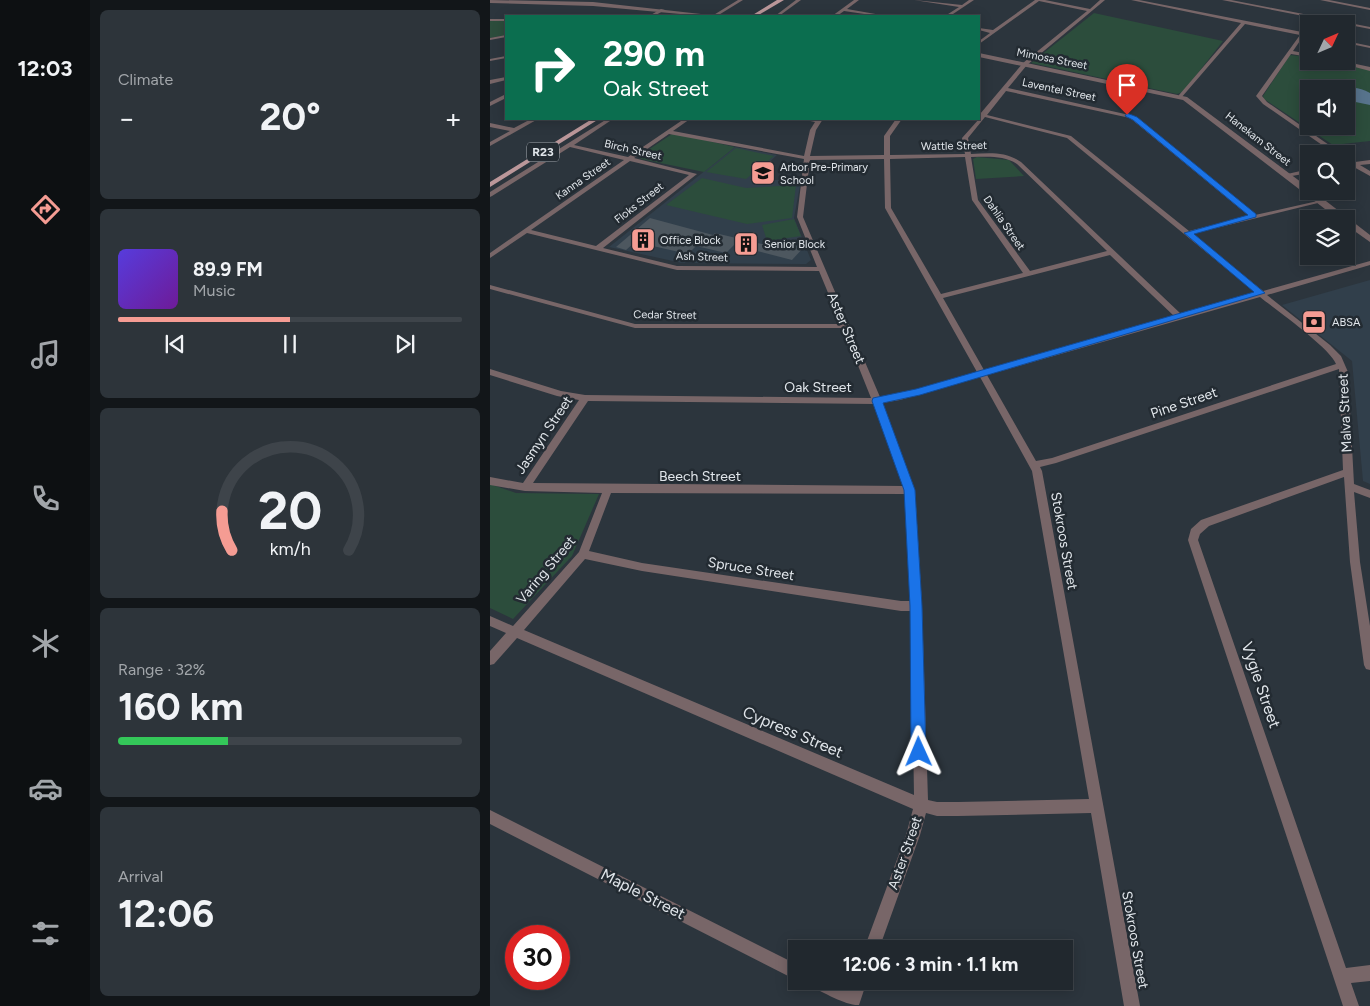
<!DOCTYPE html>
<meta charset="utf-8">
<style>
:root{--surface:#21282e;--page:#2d343a;--text:#f1f3f6;--muted:#a2a6aa;--line:#3e444a;--accent:#f59c93}
body{margin:0;font-family:Figtree,sans-serif;background:var(--page);color:var(--text);height:100vh;display:flex;flex-direction:column;font-size:19px;white-space:nowrap}
*{box-sizing:border-box;margin:0}
p{font-size:16px;color:var(--muted)}
.icon{flex:none;width:28px;height:28px;fill:none;stroke:currentColor;stroke-width:2;stroke-linecap:round;stroke-linejoin:round}
.map{position:relative;flex:1;overflow:hidden}
.panel{display:flex;flex-direction:column;gap:10px;padding:10px;background:#121619;width:400px}
.panel>*{flex:none}
.banner{position:absolute;left:15px;top:15px;width:475px;height:105px;border-radius:0px;box-shadow:0 2px 12px #0003,0 0 0 1px var(--line);background:#0b6e4f;color:#fff;overflow:hidden}
.needle{width:32px;rotate:46deg}
.buttons{position:absolute;left:810px;top:15px;display:grid;gap:10px}
.buttons a{display:grid;place-items:center;width:55px;height:55px;border-radius:0px;background:var(--surface);box-shadow:0 2px 12px #0003,0 0 0 1px var(--line);font-size:25px}
.speed{position:absolute;left:15px;top:925px;display:flex;gap:10px;font-size:25px;font-weight:700;text-align:center}
.speed>*{display:grid;place-content:center;width:65px;height:65px;border-radius:50%;background:var(--surface);box-shadow:0 2px 12px #0003,0 0 0 1px var(--line);line-height:1}
.speed .limit{border:8px solid #d22;background:#fff;color:#111}
.pin{position:absolute;display:grid;place-items:center;width:42px;height:42px;color:#fff;margin:-51px -21px;border-radius:50% 50% 50% 0;rotate:-45deg;box-shadow:0 0 5px #0007}
.pin .icon{rotate:45deg}
.me{position:absolute;width:55px;margin:-28px;rotate:359deg;stroke-linejoin:round;filter:drop-shadow(0 0 4px #0008)}
.turn{display:flex;align-items:center;gap:18px;height:105px;padding:0 15px;font-size:22px}
.turn .icon{width:65px;height:65px;stroke-width:2.5}
.turn b{display:block;font-size:35px;line-height:42px}
.big{font-size:38px;font-weight:700;line-height:1.1}
.panel .widget{flex:1;display:flex;flex-direction:column;justify-content:center;gap:8px;min-width:0;padding:0 18px;border-radius:8px;background:var(--page)}
.panel .dial{align-items:center;gap:0}
.dial svg{height:130px;overflow:visible;fill:none;stroke:var(--line);stroke-width:7;stroke-linecap:round;text-anchor:middle}
.dial text{fill:var(--text);stroke:none}
.song{display:flex;align-items:center;gap:15px}
.cover{width:60px;height:60px;border-radius:8px;background:linear-gradient(135deg,hsl(250 70% 55%),hsl(280 70% 35%))}
.played{height:5px;border-radius:2px;background:linear-gradient(90deg,var(--accent) 50%,var(--line) 50%)}
.keys{display:flex;justify-content:space-around;direction:ltr}
.heat{display:flex;justify-content:space-between;align-items:center;font-size:28px;direction:ltr}
.charge{height:8px;border-radius:4px;background:linear-gradient(90deg,#34c759 32%,var(--line) 0)}
.trip{position:absolute;left:298px;top:940px;width:285px;height:50px;border-radius:0px;background:var(--surface);box-shadow:0 2px 12px #0003,0 0 0 1px var(--line);font-weight:700;line-height:50px;text-align:center}
main{display:flex;flex:1;min-height:0}
.tab-bar{display:flex;flex-direction:column;width:90px;justify-content:space-around;align-items:center;background:#0d1012;color:var(--muted)}
.tab-bar .icon{width:35px;height:35px}
.tab-bar .current{color:var(--accent)}
.tab-bar b{font-size:22px;color:var(--text)}
.map>svg:first-child{display:block}
</style>
<main>
<nav class="tab-bar">
<b>12:03</b>
<svg class="icon current" aria-label="directions" viewBox="0 0 24 24"><path d="M12 3l9 9-9 9-9-9zM9 14v-3h6M13 9l2 2-2 2"/></svg>
<svg class="icon" aria-label="music" viewBox="0 0 24 24"><path d="M9 18V5l10-2v13"/><circle cx="6" cy="18" r="3"/><circle cx="16" cy="16" r="3"/></svg>
<svg class="icon" aria-label="phone" viewBox="0 0 24 24"><path d="M5 4h4l2 5-3 2q2 4 5 5l2-3 5 2v4C11 20 4 13 5 4z"/></svg>
<svg class="icon" aria-label="climate" viewBox="0 0 24 24"><path d="M12 3v18M4 7l16 10M4 17L20 7"/></svg>
<svg class="icon" aria-label="car" viewBox="0 0 24 24"><path d="M5 17H2v-5l4-1 3-4h7l3 4 3 1v5h-3M9 17h6M6 11h13"/><circle cx="7" cy="17" r="2"/><circle cx="17" cy="17" r="2"/></svg>
<svg class="icon" aria-label="filters" viewBox="0 0 24 24"><path d="M4 7h16M4 17h16"/><circle cx="9" cy="7" r="2"/><circle cx="15" cy="17" r="2"/></svg>
</nav>
<section class="panel">
<div class="widget"><p>Climate</p>
<div class="heat"><a>−</a><b class="big">20°</b><a>+</a></div>
</div>
<div class="widget">
<div class="song"><i class="cover"></i><div><b>89.9 FM</b><p>Music</p></div></div>
<div class="played"></div>
<div class="keys"><svg class="icon" aria-label="previous" viewBox="0 0 24 24"><path d="M18 5L8 12l10 7zM5 5v14"/></svg><svg class="icon" aria-label="pause" viewBox="0 0 24 24"><path d="M8 5v14M16 5v14"/></svg><svg class="icon" aria-label="next" viewBox="0 0 24 24"><path d="M6 5l10 7-10 7zM19 5v14"/></svg></div>
</div>
<div class="widget dial"><svg viewBox="0 0 100 80">
<path d="M14 69A42 42 0 1 1 86 69"/>
<path d="M14 69A42 42 0 0 1 8 45" stroke="#f59c93"/>
<text x="50" y="56" font-size="32" font-weight="700">20</text>
<text x="50" y="72" font-size="11">km/h</text>
</svg></div>
<div class="widget"><p>Range · 32%</p><b class="big">160 km</b><div class="charge"></div></div>
<div class="widget"><p>Arrival</p><b class="big">12:06</b></div>
</section>
<div class="map">
<svg width="880" height="1006" viewBox="0 0 880 1006">
<rect width="100%" height="100%" fill="#2c353d"/>
<path fill="#313f4b" d="M 245,147 L 287,155 L 260,180 L 311,180 L 304,218 L 321,260 L 316,264 L 192,263 L 119,247 Z
M 880,280 L 880,484 L 873,481 L 862,361 L 792,305 Z"/>
<path fill="#2c4d3c" fill-rule="evenodd" d="M 604,13 L 733,41 L 693,92 L 687,94 L 541,63 Z
M 0,21 L 16,21 L 16,35 L 0,38 Z
M 800,55 L 819,57 L 819,61 L 839,61 L 880,70 L 880,141 L 843,145 L 774,99 L 773,96 ZM 819,89 L 856,89 L 856,126 L 819,126 Z
M 182,134 L 187,134 L 245,147 L 214,172 L 151,159 L 149,156 Z
M 246,148 L 284,156 L 256,179 L 216,172 Z
M 487,157 L 519,160 L 534,176 L 486,179 L 483,159 Z
M 212,178 L 256,188 L 306,185 L 302,218 L 257,224 L 176,205 Z
M 304,219 L 311,236 L 277,241 L 272,225 Z
M 0,484 L 26,493 L 109,494 L 82,556 L 23,619 L 0,608 Z"/>
<path fill="#58748d" d="M 846,86 C 859,88 868,86 880,93 L 880,105 L 856,100 L 856,89 L 841,89 Z"/>
<path fill="#4d575f" d="M 160,218 L 223,235 L 225,233 L 298,250 L 302,245 L 314,247 L 302,260 L 244,245 L 236,253 L 206,246 L 198,254 L 145,242 L 136,250 L 126,247 Z"/>
<g fill="none" stroke-linecap="round" stroke-linejoin="round">
<path fill="#786668" fill-rule="evenodd" d="M 248,0 L 253,0 L 227,16 L 222,16 Z
M 306,0 L 311,0 L 289,16 L 285,16 Z
M 364,0 L 369,0 L 357,9 L 397,16 L 388,16 L 354,11 L 347,16 L 342,16 Z
M 424,0 L 472,5 L 479,0 L 484,0 L 460,16 L 455,16 L 469,7 Z
M 545,0 L 555,0 L 600,9 L 610,0 L 615,0 L 537,65 L 518,88 L 644,116 L 765,215 L 832,200 L 832,202 L 702,234 L 773,291 L 880,261 L 880,265 L 777,295 L 840,345 L 851,356 L 858,372 L 864,484 L 880,490 L 880,498 L 864,492 L 870,562 L 880,626 L 880,670 L 876,669 L 874,665 L 860,562 L 854,477 L 719,526 L 710,534 L 708,540 L 856,968 L 880,965 L 880,981 L 861,983 L 869,1006 L 853,1006 L 698,540 L 701,529 L 711,520 L 853,470 L 849,369 L 566,463 L 550,467 L 552,471 L 650,1006 L 634,1006 L 601,813 L 468,816 L 447,816 L 436,813 L 430,835 L 389,949 L 374,949 L 416,835 L 423,809 L 27,638 L 4,664 L 0,665 L 0,651 L 16,633 L 0,626 L 0,616 L 23,626 L 89,552 L 112,493 L 35,491 L 0,485 L 0,477 L 33,483 L 89,400 L 67,396 L 0,375 L 0,369 L 71,391 L 95,395 L 381,398 L 353,328 L 145,328 L 0,289 L 0,285 L 145,324 L 351,324 L 329,271 L 187,270 L 37,233 L 0,258 L 0,253 L 134,160 L 80,147 L 2,196 L 0,197 L 0,192 L 117,119 L 123,119 L 84,145 L 138,157 L 194,119 L 200,119 L 183,131 L 314,156 L 320,130 L 325,122 L 311,119 L 333,119 L 326,130 L 320,156 L 394,155 L 394,136 L 406,119 L 412,119 L 400,136 L 400,155 L 475,154 L 472,138 L 489,119 L 490,114 L 533,63 L 597,11 L 549,1 L 489,44 L 489,41 L 500,33 L 489,30 L 489,28 L 503,30 ZM 516,91 L 640,118 L 759,216 L 699,231 L 581,136 L 497,115 ZM 495,117 L 577,138 L 766,293 L 691,314 L 531,162 C 515,151 499,153 481,154 L 478,138 ZM 179,134 L 314,159 L 307,217 L 327,267 L 187,266 L 113,248 L 207,174 L 144,158 ZM 475,157 L 482,200 L 533,273 L 451,294 L 401,208 L 400,159 ZM 481,157 C 498,157 513,155 527,164 L 617,251 L 540,271 L 488,200 ZM 394,159 L 395,208 L 487,372 L 410,394 L 390,397 L 313,217 L 320,160 ZM 140,161 L 199,175 L 106,246 L 41,230 ZM 620,255 L 684,316 L 494,370 L 453,298 ZM 770,297 C 786,310 840,348 846,364 L 562,458 L 546,461 L 497,375 ZM 490,377 L 542,471 L 599,799 L 468,802 L 447,802 L 438,800 L 432,606 L 425,490 L 392,403 L 410,400 ZM 98,401 L 384,404 L 414,486 L 43,483 ZM 121,493 L 415,494 L 420,601 L 411,601 L 152,563 L 99,551 ZM 95,559 L 152,571 L 411,611 L 421,611 L 424,795 L 34,630 Z
M 641,0 L 649,0 L 812,32 L 817,24 L 819,24 L 816,33 L 819,34 L 819,36 L 814,35 L 803,51 L 819,54 L 819,57 L 801,54 L 772,96 L 777,102 L 852,154 L 845,154 L 773,104 L 766,96 L 810,35 L 755,24 L 691,98 L 689,97 L 689,95 L 751,23 Z
M 732,0 L 741,0 L 880,27 L 880,29 Z
M 830,0 L 839,0 L 880,8 L 880,10 Z
M 171,9 L 175,10 L 164,16 L 159,16 Z
M 0,19 L 16,19 L 16,21 L 0,21 Z
M 16,35 L 16,37 L 0,40 L 0,38 Z
M 856,41 L 880,46 L 880,48 L 856,43 Z
M 16,56 L 16,58 L 0,61 L 0,59 Z
M 842,61 L 852,61 L 880,67 L 880,71 Z
M 16,77 L 16,80 L 0,84 L 0,80 Z
M 16,94 L 16,98 L 0,106 L 0,102 Z
M 41,119 L 48,119 L 0,146 L 0,142 L 20,131 L 0,127 L 0,123 L 24,128 Z
M 856,157 L 865,162 L 880,160 L 880,164 L 870,165 L 880,171 L 880,176 L 862,166 L 859,165 L 856,162 Z
M 819,169 L 819,173 L 796,177 L 793,175 Z
M 0,810 L 306,964 L 306,980 L 0,824 Z
M 318,981 L 343,981 L 359,989 L 361,981 L 377,981 L 369,1005 C 357,1006 332,992 321,986 Z"/>
<path fill="#786668" fill-rule="evenodd" d="M 0,0 L 103,2 L 229,16 L 212,16 L 103,6 L 0,3 Z
M 489,53 L 697,97 L 819,188 L 819,191 L 823,191 L 880,235 L 880,242 L 856,225 L 856,219 L 848,219 L 693,100 L 489,57 Z"/>
<path fill="#bb979a" fill-rule="evenodd" d="M 287,0 L 294,0 L 267,16 L 261,16 Z
M 102,119 L 109,119 L 0,187 L 0,182 Z"/>
</g>
<path fill="#1a73e8" stroke="#114b97" d="M 637,113 L 647,117 L 766,214 L 766,217 L 704,234 L 775,293 L 430,395 L 393,403 L 425,490 L 432,606 L 436,752 L 434,758 L 429,760 L 423,758 L 421,752 L 420,606 L 414,490 L 382,401 L 383,398 L 426,389 L 764,292 L 694,233 L 758,215 L 643,120 L 635,116 Z"/>
<defs>
<symbol id="school-square" viewBox="-11 -11 22 22"><rect x="-9" y="-9" width="18" height="18" rx="4" fill="#f59c93" stroke="#232b32"/><path d="M0-5L7-2L0 1L-7-2ZM-4 1L0 2.5L4 1V4Q0 6-4 4Z" fill="#111"/></symbol>
<symbol id="building-square" viewBox="-11 -11 22 22"><rect x="-9" y="-9" width="18" height="18" rx="4" fill="#f59c93" stroke="#232b32"/><path d="M-4-6H4V6H1V3H-1V6H-4ZM-2.5-4.3h1.7v1.8h-1.7ZM.8-4.3h1.7v1.8H.8ZM-2.5-1h1.7V.8h-1.7ZM.8-1h1.7V.8H.8Z" fill="#111"/></symbol>
<symbol id="bank-square" viewBox="-11 -11 22 22"><rect x="-9" y="-9" width="18" height="18" rx="4" fill="#f59c93" stroke="#232b32"/><path d="M-6-4H6V4H-6ZM0-2.3a2.3 2.3 0 1 0 0 4.6a2.3 2.3 0 1 0 0-4.6Z" fill="#111"/></symbol>
</defs>
<g fill-rule="evenodd">
<use href="#school-square" x="259" y="159" width="28" height="28"/>
<use href="#building-square" x="139" y="226" width="28" height="28"/>
<use href="#building-square" x="242" y="230" width="28" height="28"/>
<use href="#bank-square" x="810" y="308" width="28" height="28"/>
</g>
<g text-anchor="middle" dominant-baseline="central" stroke-width="5" stroke-linejoin="round" paint-order="stroke">
<g font-size="11" fill="#e1e6eb" stroke="#232b32">
<text transform="translate(562 59) rotate(11)">Mimosa Street</text>
<text transform="translate(569 90) rotate(12)">Laventel Street</text>
<text transform="translate(768 139) rotate(38)">Hanekam Street</text>
<text transform="translate(464 146) rotate(-1)">Wattle Street</text>
<text transform="translate(143 150) rotate(13)">Birch Street</text>
<text transform="translate(93 179) rotate(-35)">Kanna Street</text>
<text transform="translate(149 203) rotate(-38)">Floks Street</text>
<text transform="translate(514 223) rotate(55)">Dahlia Street</text>
<text transform="translate(212 257) rotate(2)">Ash Street</text>
<text transform="translate(175 315) rotate(1)">Cedar Street</text>
</g>
<g font-size="11" fill="#e1e6eb" stroke="#232b32" text-anchor="start">
<text x="290" y="167">Arbor Pre-Primary<tspan x="290" dy="13">School</tspan></text>
<text x="170" y="240">Office Block</text>
<text x="274" y="244">Senior Block</text>
<text x="842" y="322">ABSA</text>
</g>
<rect fill="#232b32" stroke="#a8aeb4" stroke-width="1" x="37" y="142.5" width="32" height="19" rx="4"/>
<g font-size="12" font-weight="bold" fill="#e1e6eb">
<text x="53" y="152">R23</text>
</g>
<g font-size="14" fill="#e1e6eb" stroke="#232b32">
<text transform="translate(356 328) rotate(67)">Aster Street</text>
<text x="328" y="387">Oak Street</text>
<text transform="translate(694 403) rotate(-19)">Pine Street</text>
<text transform="translate(855 413) rotate(-93)">Malva Street</text>
<text transform="translate(54 435) rotate(-56)">Jasmyn Street</text>
<text x="210" y="476">Beech Street</text>
<text transform="translate(574 541) rotate(80)">Stokroos Street</text>
<text transform="translate(261 569) rotate(9)">Spruce Street</text>
<text transform="translate(56 570) rotate(-50)">Varing Street</text>
<text transform="translate(415 853) rotate(-71)">Aster Street</text>
<text transform="translate(645 940) rotate(80)">Stokroos Street</text>
</g>
<g font-size="16" fill="#e1e6eb" stroke="#232b32">
<text transform="translate(771 685) rotate(71)">Vygie Street</text>
<text transform="translate(303 732) rotate(23)">Cypress Street</text>
<text transform="translate(153 894) rotate(27)">Maple Street</text>
</g>
</g>
</svg>
<div class="buttons">
<a><svg class="needle" viewBox="-14 -14 28 28"><path d="M0-13l5 13h-10z" fill="#e53935"/><path d="M0 13l5-13h-10z" fill="#a2a6aa"/></svg></a>
<a><svg class="icon" aria-label="sound" viewBox="0 0 24 24"><path d="M4 9h4l5-4v14l-5-4H4zM17 9q2 3 0 6"/></svg></a>
<a><svg class="icon" aria-label="search" viewBox="0 0 24 24"><circle cx="10" cy="10" r="6"/><path d="M15 15l6 6"/></svg></a>
<a><svg class="icon" aria-label="layers" viewBox="0 0 24 24"><path d="M12 4l9 5-9 5-9-5zM3 14l9 5 9-5"/></svg></a>
</div>
<div class="speed"><div class="limit">30</div></div>
<div class="pin" style="left:637px;top:115px;background:#d93025"><svg class="icon" aria-label="arrive" viewBox="0 0 24 24"><path d="M6 21V4h12l-3 4 3 4H6"/></svg></div>
<svg class="me" style="left:429px;top:752px" viewBox="-20 -20 40 40"><path d="M0-17L14 15 0 8-14 15z" fill="#1a73e8" stroke="#fff" stroke-width="4"/></svg>
<div class="trip">12:06 · 3 min · 1.1 km</div>
<div class="banner">
<div class="turn"><svg class="icon" aria-label="right" viewBox="0 0 24 24"><path d="M7 20v-9h11M14 6l5 5-5 5"/></svg><div><b>290 m</b>Oak Street</div></div>
</div>
</div>
</main>
